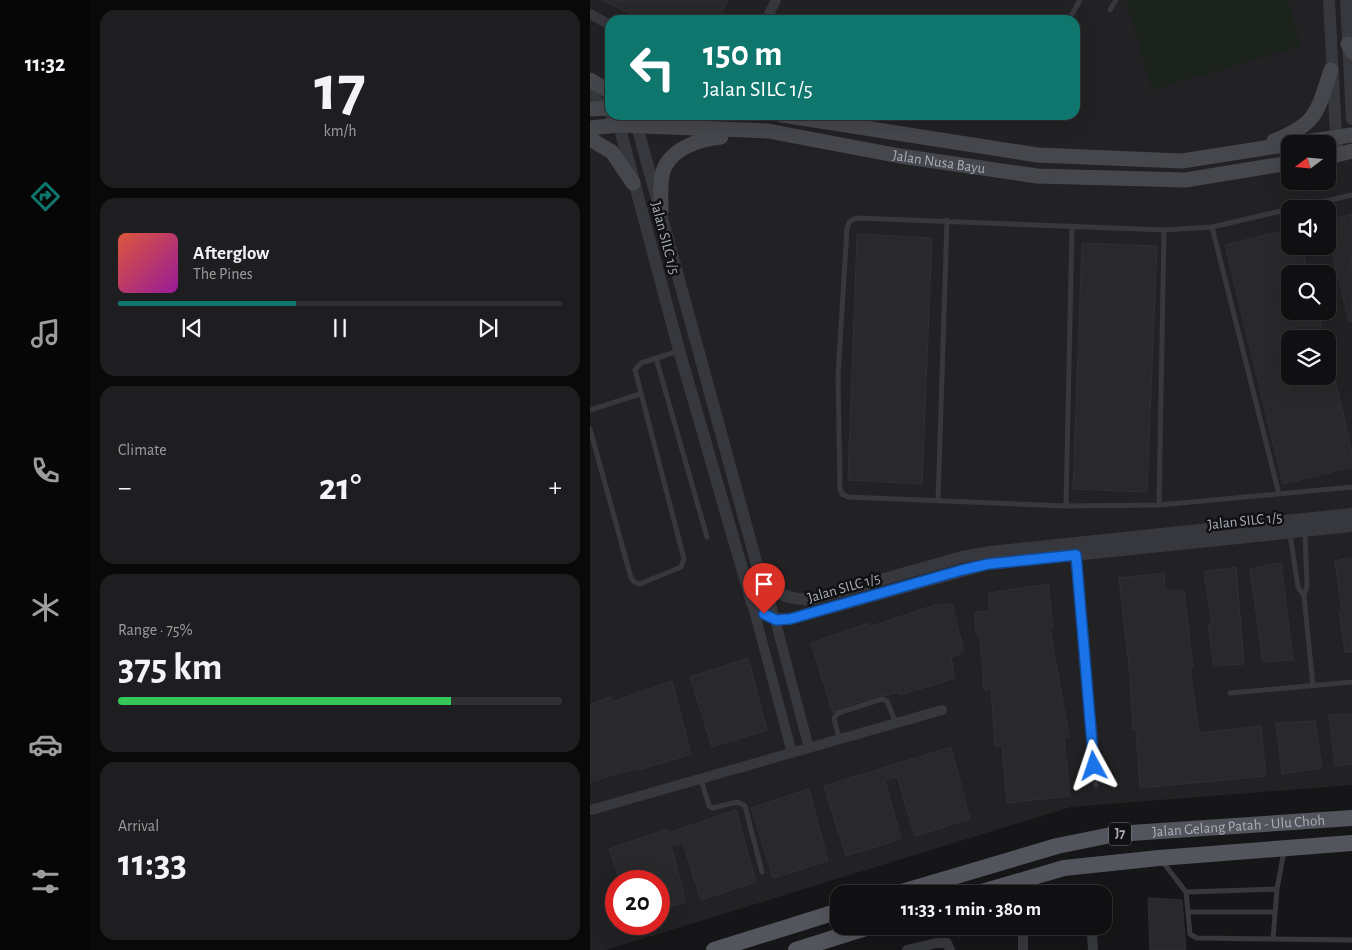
<!DOCTYPE html>
<meta charset="utf-8">
<style>
:root{--surface:#101012;--page:#1e1e20;--text:#f1f3f6;--muted:#9c9d9f;--line:#303032;--accent:#0f766e}
body{margin:0;font-family:"Alegreya Sans",sans-serif;background:var(--page);color:var(--text);height:100vh;display:flex;flex-direction:column;font-size:19px;white-space:nowrap}
*{box-sizing:border-box;margin:0}
p{font-size:16px;color:var(--muted)}
.icon{flex:none;width:28px;height:28px;fill:none;stroke:currentColor;stroke-width:2;stroke-linecap:round;stroke-linejoin:round}
.map{position:relative;flex:1;overflow:hidden}
.sheet{display:flex;flex-direction:column;gap:10px;padding:10px;background:#09090a;width:500px}
.sheet>*{flex:none}
.guide{position:absolute;left:15px;top:15px;width:475px;height:105px;border-radius:15px;box-shadow:0 5px 20px #0002,0 0 0 1px var(--line);background:#0f766e;color:#fff;overflow:hidden}
.needle{width:32px;rotate:254deg}
.tools{position:absolute;left:691px;top:135px;display:grid;gap:10px}
.tools a{display:grid;place-items:center;width:55px;height:55px;border-radius:10px;background:var(--surface);box-shadow:0 5px 20px #0002,0 0 0 1px var(--line);font-size:25px}
.speed{position:absolute;left:15px;top:870px;display:flex;gap:10px;font-size:25px;font-weight:700;text-align:center}
.speed>*{display:grid;place-content:center;width:65px;height:65px;border-radius:50%;background:var(--surface);box-shadow:0 5px 20px #0002,0 0 0 1px var(--line);line-height:1}
.speed .limit{border:8px solid #d22;background:#fff;color:#111}
.pin{position:absolute;display:grid;place-items:center;width:42px;height:42px;color:#fff;margin:-51px -21px;border-radius:50% 50% 50% 0;rotate:-45deg;box-shadow:0 0 5px #0007}
.pin .icon{rotate:45deg}
.me{position:absolute;width:55px;margin:-28px;rotate:355deg;stroke-linejoin:round;filter:drop-shadow(0 0 4px #0008)}
.turn{display:flex;align-items:center;gap:18px;height:105px;padding:0 15px;font-size:22px}
.turn .icon{width:65px;height:65px;stroke-width:2.5}
.turn b{display:block;font-size:35px;line-height:42px}
.big{font-size:38px;font-weight:600;line-height:1.1}
.sheet .card{flex:1;display:flex;flex-direction:column;justify-content:center;gap:8px;min-width:0;padding:0 18px;border-radius:15px;background:var(--page)}
.sheet .dial{align-items:center;gap:0}
.dial b{font-size:65px;line-height:1}
.song{display:flex;align-items:center;gap:15px}
.cover{width:60px;height:60px;border-radius:8px;background:linear-gradient(135deg,hsl(10 70% 55%),hsl(300 70% 35%))}
.played{height:5px;border-radius:2px;background:linear-gradient(90deg,var(--accent) 40%,var(--line) 40%)}
.keys{display:flex;justify-content:space-around;direction:ltr}
.heat{display:flex;justify-content:space-between;align-items:center;font-size:28px;direction:ltr}
.charge{height:8px;border-radius:4px;background:linear-gradient(90deg,#34c759 75%,var(--line) 0)}
.trip{position:absolute;left:240px;top:885px;width:282px;height:50px;border-radius:15px;background:var(--surface);box-shadow:0 5px 20px #0002,0 0 0 1px var(--line);font-weight:600;line-height:50px;text-align:center}
main{display:flex;flex:1;min-height:0}
.menu{display:flex;flex-direction:column;width:90px;justify-content:space-around;align-items:center;background:#060607;color:var(--muted)}
.menu .icon{width:35px;height:35px}
.menu .current{color:var(--accent)}
.menu b{font-size:22px;color:var(--text)}
.map>svg:first-child{display:block}
</style>
<main>
<nav class="menu">
<b>11:32</b>
<svg class="icon current" aria-label="directions" viewBox="0 0 24 24"><path d="M12 3l9 9-9 9-9-9zM9 14v-3h6M13 9l2 2-2 2"/></svg>
<svg class="icon" aria-label="music" viewBox="0 0 24 24"><path d="M9 18V5l10-2v13"/><circle cx="6" cy="18" r="3"/><circle cx="16" cy="16" r="3"/></svg>
<svg class="icon" aria-label="phone" viewBox="0 0 24 24"><path d="M5 4h4l2 5-3 2q2 4 5 5l2-3 5 2v4C11 20 4 13 5 4z"/></svg>
<svg class="icon" aria-label="climate" viewBox="0 0 24 24"><path d="M12 3v18M4 7l16 10M4 17L20 7"/></svg>
<svg class="icon" aria-label="car" viewBox="0 0 24 24"><path d="M5 17H2v-5l4-1 3-4h7l3 4 3 1v5h-3M9 17h6M6 11h13"/><circle cx="7" cy="17" r="2"/><circle cx="17" cy="17" r="2"/></svg>
<svg class="icon" aria-label="filters" viewBox="0 0 24 24"><path d="M4 7h16M4 17h16"/><circle cx="9" cy="7" r="2"/><circle cx="15" cy="17" r="2"/></svg>
</nav>
<section class="sheet">
<div class="card dial"><b>17</b><p>km/h</p></div>
<div class="card">
<div class="song"><i class="cover"></i><div><b>Afterglow</b><p>The Pines</p></div></div>
<div class="played"></div>
<div class="keys"><svg class="icon" aria-label="previous" viewBox="0 0 24 24"><path d="M18 5L8 12l10 7zM5 5v14"/></svg><svg class="icon" aria-label="pause" viewBox="0 0 24 24"><path d="M8 5v14M16 5v14"/></svg><svg class="icon" aria-label="next" viewBox="0 0 24 24"><path d="M6 5l10 7-10 7zM19 5v14"/></svg></div>
</div>
<div class="card"><p>Climate</p>
<div class="heat"><a>−</a><b class="big">21°</b><a>+</a></div>
</div>
<div class="card"><p>Range · 75%</p><b class="big">375 km</b><div class="charge"></div></div>
<div class="card"><p>Arrival</p><b class="big">11:33</b></div>
</section>
<div class="map">
<svg width="762" height="950" viewBox="0 0 762 950">
<rect width="100%" height="100%" fill="#161618"/>
<path fill="#222225" fill-rule="evenodd" d="M 0,0 L 762,0 L 762,785 L 481,807 L 16,950 L 0,950 ZM 20,20 L 485,20 L 485,115 L 20,115 ZM 700,144 L 738,144 L 738,181 L 700,181 ZM 700,209 L 738,209 L 738,246 L 700,246 ZM 700,274 L 738,274 L 738,311 L 700,311 ZM 700,339 L 738,339 L 738,376 L 700,376 ZM 26,881 L 69,881 L 69,924 L 26,924 Z"/>
<path fill="#1c231d" d="M 536,0 L 698,0 L 711,46 L 562,90 Z"/>
<path fill="#29292c" stroke="#303034" d="M 12,0 L 138,0 L 128,20 L 53,20 Z
M 762,214 L 762,322 L 759,322 L 738,236 L 738,221 Z
M 700,229 L 700,246 L 712,246 L 718,274 L 700,274 L 700,311 L 728,311 L 734,339 L 700,339 L 700,376 L 744,376 L 762,451 L 762,467 L 693,484 L 635,245 Z
M 267,234 L 342,238 L 332,484 L 258,480 Z
M 492,243 L 567,246 L 557,492 L 483,489 Z
M 762,558 L 762,652 L 755,652 L 749,611 L 752,611 L 745,561 Z
M 691,563 L 703,660 L 673,662 L 660,569 Z
M 646,567 L 654,664 L 624,666 L 618,625 L 622,625 L 614,572 Z
M 574,573 L 575,591 L 594,590 L 603,668 L 600,668 L 609,733 L 671,726 L 676,776 L 550,788 L 546,729 L 543,730 L 540,674 L 529,578 Z
M 458,584 L 463,628 L 460,628 L 479,737 L 474,738 L 480,796 L 417,803 L 412,745 L 405,746 L 401,689 L 394,690 L 390,634 L 386,634 L 385,612 L 399,611 L 399,593 Z
M 362,604 L 374,651 L 361,658 L 365,678 L 310,695 L 309,692 L 296,696 L 291,695 L 247,709 L 243,713 L 221,643 L 278,623 L 279,627 L 345,605 Z
M 158,658 L 177,730 L 122,747 L 100,677 Z
M 82,681 L 101,754 L 46,771 L 46,768 L 0,782 L 0,704 L 21,697 L 22,702 Z
M 762,714 L 762,764 L 745,766 L 739,715 Z
M 725,721 L 732,768 L 692,774 L 686,723 Z
M 361,747 L 380,819 L 325,836 L 307,777 L 295,780 L 311,839 L 256,856 L 234,786 Z
M 219,789 L 238,861 L 183,878 L 161,808 Z
M 146,810 L 166,882 L 111,900 L 93,843 L 81,846 L 96,902 L 69,910 L 69,881 L 30,881 L 19,849 L 77,829 L 78,833 Z
M 558,898 L 592,900 L 596,950 L 560,950 Z"/>
<g fill="none" stroke-linecap="round" stroke-linejoin="round">
<path stroke="#37383d" stroke-width="5" d="M 520,10 L 526,0
M 479,20 L 490,0
M 700,209 L 622,227 L 574,230 L 267,218 L 260,221 L 257,228 L 248,376 L 250,488 L 252,494 L 258,497 L 476,506 L 569,505 L 762,487
M 702,209 L 762,195
M 622,227 L 689,494
M 66,358 L 117,537
M 0,410 L 50,394
M 0,429 L 41,578 L 44,582 L 50,584 L 91,567 L 94,559 L 45,370 L 51,363 L 89,351
M 348,501 L 357,220
M 569,505 L 574,230
M 476,506 L 482,226
M 715,532 L 717,586 L 714,596 L 723,686
M 700,534 L 708,587 L 714,596
M 486,555 L 506,785
M 640,693 L 762,682
M 249,739 L 244,718 L 248,713 L 292,699 L 297,701 L 306,723
M 111,779 L 119,806 L 123,808 L 147,802 L 155,806 L 172,872
M 572,861 L 596,892 L 600,934 L 607,938 L 762,940
M 596,892 L 687,889
M 598,912 L 684,912
M 683,939 L 687,889 L 694,851"/>
<path stroke="#37383d" stroke-width="10" d="M 0,14 L 20,25
M 176,20 L 186,0
M 0,92 L 15,108
M 175,582 L 219,748
M 162,603 L 202,753
M 1,810 L 352,710
M 433,926 L 433,950
M 502,934 L 503,950
M 317,950 L 346,943 L 357,943 L 360,950"/>
<path stroke="#37383d" stroke-width="12" d="M 739,0 L 747,155
M 756,0 L 762,119
M 21,115 L 29,125 L 89,350 L 162,603 L 174,614 L 186,619 L 200,619 L 398,564 L 762,526
M 39,115 L 47,126 L 167,565 C 179,591 194,601 223,599 L 372,557 L 400,552 L 762,514"/>
<g stroke="#45474d" stroke-width="15">
<path d="M 758,44 L 762,52"/>
<path d="M 0,80 L 20,92"/>
<path d="M 0,109 L 20,108"/>
<path d="M 192,115 L 447,155 L 592,161 L 700,144"/>
<path id="s1" d="M 0,128 L 29,125 L 178,131 L 310,156 L 447,176 L 595,180 L 700,163"/>
<path d="M 0,139 L 22,152 L 43,183"/>
<path d="M 684,141 C 728,123 727,112 741,70"/>
<path d="M 702,144 L 762,135"/>
<path d="M 738,157 L 762,151"/>
<path d="M 71,211 C 71,200 70,186 72,175 C 78,149 109,139 131,137"/>
</g>
<g stroke="#53555c" stroke-width="16">
<path id="s2" d="M 305,894 L 467,846 L 526,834 L 762,818"/>
<path d="M 385,894 L 474,868 L 569,858 L 762,843"/>
<path d="M 124,950 L 249,911"/>
<path d="M 206,950 L 282,926"/>
</g>
</g>
<g fill="none" stroke-linecap="round" stroke-linejoin="round">
<defs>
<path id="route" d="M 174,614 L 186,620 L 200,619 L 372,570 L 398,564 L 486,555 L 504,766"/>
</defs>
<use href="#route" stroke="#114b97" stroke-width="12"/>
<use href="#route" stroke="#1a73e8" stroke-width="9"/>
</g>
<g text-anchor="middle" dominant-baseline="central" stroke-width="5" stroke-linejoin="round" paint-order="stroke">
<rect fill="#111113" stroke="#7b7e86" stroke-width="1" x="519" y="822.5" width="22" height="23" rx="4"/>
<g font-size="14" font-weight="bold" fill="#a8adb8">
<text x="530" y="834">J7</text>
</g>
<g font-size="15" fill="#a8adb8" stroke="#111113">
<text stroke="none"><textPath href="#s1" startOffset="352">Jalan Nusa Bayu</textPath></text>
<text transform="translate(75 238) rotate(75)">Jalan SILC 1/5</text>
<text transform="translate(655 521) rotate(-6)">Jalan SILC 1/5</text>
<text transform="translate(254 588) rotate(-16)">Jalan SILC 1/5</text>
<text stroke="none"><textPath href="#s2" startOffset="352">Jalan Gelang Patah - Ulu Choh</textPath></text>
</g>
</g>
</svg>
<div class="tools">
<a><svg class="needle" viewBox="-14 -14 28 28"><path d="M0-13l5 13h-10z" fill="#e53935"/><path d="M0 13l5-13h-10z" fill="#9c9d9f"/></svg></a>
<a><svg class="icon" aria-label="sound" viewBox="0 0 24 24"><path d="M4 9h4l5-4v14l-5-4H4zM17 9q2 3 0 6"/></svg></a>
<a><svg class="icon" aria-label="search" viewBox="0 0 24 24"><circle cx="10" cy="10" r="6"/><path d="M15 15l6 6"/></svg></a>
<a><svg class="icon" aria-label="layers" viewBox="0 0 24 24"><path d="M12 4l9 5-9 5-9-5zM3 14l9 5 9-5"/></svg></a>
</div>
<div class="speed"><div class="limit">20</div></div>
<div class="pin" style="left:174px;top:614px;background:#d93025"><svg class="icon" aria-label="arrive" viewBox="0 0 24 24"><path d="M6 21V4h12l-3 4 3 4H6"/></svg></div>
<svg class="me" style="left:504px;top:766px" viewBox="-20 -20 40 40"><path d="M0-17L14 15 0 8-14 15z" fill="#1a73e8" stroke="#fff" stroke-width="4"/></svg>
<div class="trip">11:33 · 1 min · 380 m</div>
<div class="guide">
<div class="turn"><svg class="icon" aria-label="left" viewBox="0 0 24 24"><path d="M17 20v-9H6M10 6l-5 5 5 5"/></svg><div><b>150 m</b>Jalan SILC 1/5</div></div>
</div>
</div>
</main>
